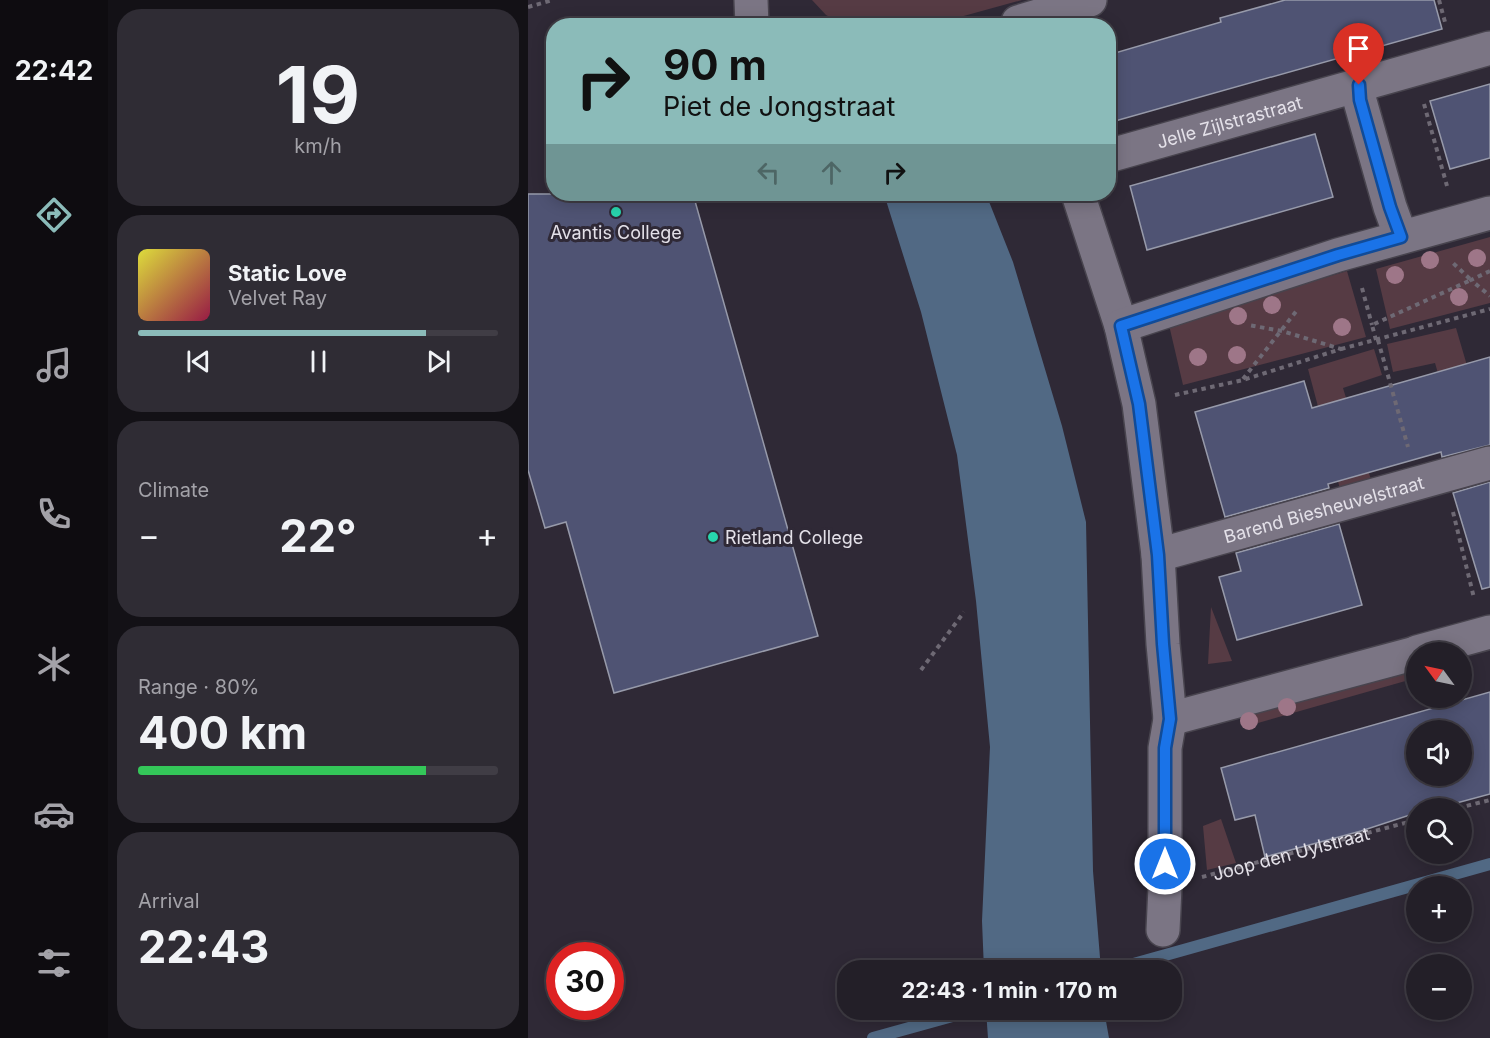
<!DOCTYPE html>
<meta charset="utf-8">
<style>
:root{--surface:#231f28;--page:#2f2c34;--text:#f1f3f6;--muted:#a3a2a8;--line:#403d45;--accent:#8bbbb9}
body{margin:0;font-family:Inter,sans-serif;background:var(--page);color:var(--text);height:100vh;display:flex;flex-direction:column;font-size:22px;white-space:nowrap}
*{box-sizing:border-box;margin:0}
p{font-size:20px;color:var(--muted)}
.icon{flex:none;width:33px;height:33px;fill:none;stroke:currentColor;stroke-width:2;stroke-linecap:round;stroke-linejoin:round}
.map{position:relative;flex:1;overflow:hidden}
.sheet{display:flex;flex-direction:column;gap:9px;padding:9px;background:#131116;width:420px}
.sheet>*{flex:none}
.hud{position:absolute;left:18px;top:18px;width:570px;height:183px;border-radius:24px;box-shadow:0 3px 15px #0003,0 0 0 2px var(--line);background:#8bbbb9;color:#111;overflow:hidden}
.needle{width:39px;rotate:303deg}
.tools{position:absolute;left:878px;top:642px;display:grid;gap:12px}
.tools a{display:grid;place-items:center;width:66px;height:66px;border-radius:50%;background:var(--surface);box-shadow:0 3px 15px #0003,0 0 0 2px var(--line);font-size:30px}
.speed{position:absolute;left:18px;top:942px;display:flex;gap:12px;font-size:30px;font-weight:700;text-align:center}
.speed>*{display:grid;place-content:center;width:78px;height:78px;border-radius:50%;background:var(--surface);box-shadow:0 3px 15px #0003,0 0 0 2px var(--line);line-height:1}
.speed .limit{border:9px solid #d22;background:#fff;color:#111}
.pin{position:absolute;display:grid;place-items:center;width:51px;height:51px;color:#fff;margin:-62px -26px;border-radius:50% 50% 50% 0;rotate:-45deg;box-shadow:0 0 6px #0007}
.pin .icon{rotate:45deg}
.me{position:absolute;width:66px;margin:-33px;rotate:0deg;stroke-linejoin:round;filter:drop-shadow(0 0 4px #0008)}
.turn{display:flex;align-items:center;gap:21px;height:126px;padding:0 18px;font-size:27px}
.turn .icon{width:78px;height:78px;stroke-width:2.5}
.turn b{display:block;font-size:42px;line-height:51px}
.lanes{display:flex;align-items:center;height:57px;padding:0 18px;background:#0003;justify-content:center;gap:30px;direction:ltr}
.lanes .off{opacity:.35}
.big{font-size:45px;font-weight:700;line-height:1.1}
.sheet .widget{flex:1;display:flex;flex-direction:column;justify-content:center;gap:9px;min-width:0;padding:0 21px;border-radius:24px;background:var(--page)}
.sheet .dial{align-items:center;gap:0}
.dial b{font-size:78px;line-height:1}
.song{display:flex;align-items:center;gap:18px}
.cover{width:72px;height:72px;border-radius:9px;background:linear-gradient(135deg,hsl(60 70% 55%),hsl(340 70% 35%))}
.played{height:6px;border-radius:3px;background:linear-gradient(90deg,var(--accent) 80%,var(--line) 80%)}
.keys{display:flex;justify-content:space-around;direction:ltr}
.heat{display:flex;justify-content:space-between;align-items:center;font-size:33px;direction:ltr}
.charge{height:9px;border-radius:4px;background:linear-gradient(90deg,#34c759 80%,var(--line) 0)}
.trip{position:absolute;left:309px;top:960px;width:345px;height:60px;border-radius:24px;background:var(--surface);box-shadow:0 3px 15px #0003,0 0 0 2px var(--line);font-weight:700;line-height:60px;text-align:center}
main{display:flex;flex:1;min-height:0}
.tabs{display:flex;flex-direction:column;width:108px;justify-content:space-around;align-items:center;background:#0e0c10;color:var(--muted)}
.tabs .icon{width:42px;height:42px}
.tabs .current{color:var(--accent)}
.tabs b{font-size:27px;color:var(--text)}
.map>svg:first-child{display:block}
</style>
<main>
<nav class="tabs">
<b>22:42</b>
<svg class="icon current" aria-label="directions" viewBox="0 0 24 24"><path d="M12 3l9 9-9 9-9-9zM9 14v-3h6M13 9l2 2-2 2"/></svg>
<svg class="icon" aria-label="music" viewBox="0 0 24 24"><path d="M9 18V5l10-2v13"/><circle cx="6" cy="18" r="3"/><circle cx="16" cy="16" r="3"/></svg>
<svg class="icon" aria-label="phone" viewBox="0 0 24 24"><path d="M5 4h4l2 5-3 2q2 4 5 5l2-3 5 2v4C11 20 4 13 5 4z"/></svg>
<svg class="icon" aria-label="climate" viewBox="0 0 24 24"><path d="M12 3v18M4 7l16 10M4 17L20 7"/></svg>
<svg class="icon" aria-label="car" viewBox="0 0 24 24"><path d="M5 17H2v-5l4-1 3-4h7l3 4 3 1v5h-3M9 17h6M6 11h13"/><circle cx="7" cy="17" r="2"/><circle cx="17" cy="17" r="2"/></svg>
<svg class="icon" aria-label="filters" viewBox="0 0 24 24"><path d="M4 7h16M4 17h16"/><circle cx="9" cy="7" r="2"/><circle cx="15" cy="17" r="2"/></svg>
</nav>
<section class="sheet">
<div class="widget dial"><b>19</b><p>km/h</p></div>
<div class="widget">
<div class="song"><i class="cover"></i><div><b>Static Love</b><p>Velvet Ray</p></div></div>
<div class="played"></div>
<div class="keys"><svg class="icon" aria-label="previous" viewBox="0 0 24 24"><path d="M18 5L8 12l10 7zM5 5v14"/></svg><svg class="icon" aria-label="pause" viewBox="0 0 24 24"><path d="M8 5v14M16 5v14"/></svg><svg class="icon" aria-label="next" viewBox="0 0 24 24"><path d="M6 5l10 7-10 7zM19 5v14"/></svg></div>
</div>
<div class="widget"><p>Climate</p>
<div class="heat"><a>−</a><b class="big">22°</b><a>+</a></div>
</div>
<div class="widget"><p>Range · 80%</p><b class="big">400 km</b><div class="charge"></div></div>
<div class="widget"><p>Arrival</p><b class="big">22:43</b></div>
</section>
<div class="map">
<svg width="962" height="1038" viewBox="0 0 962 1038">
<rect width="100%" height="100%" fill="#2f2936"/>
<path fill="#563b44" d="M 284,0 L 494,0 L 403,25 L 319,26 L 298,15 Z
M 962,237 L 962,303 L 862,329 L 848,269 Z
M 819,271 L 838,337 L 655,385 L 641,325 Z
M 928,328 L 962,444 L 962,448 L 934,456 L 907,363 L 865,372 L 859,344 Z
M 846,349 L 854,375 L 815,388 L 844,483 L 812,489 L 780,369 Z
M 683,607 L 704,661 L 680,664 Z
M 886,668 L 888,678 L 716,727 L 714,717 Z
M 693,819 L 708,863 L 679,870 L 675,826 Z"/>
<path fill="#516984" d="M 356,194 L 458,194 L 485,262 L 534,426 L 558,522 L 565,871 L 573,970 L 456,970 L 454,921 L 462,747 L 448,601 L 429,455 L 393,312 Z
M 458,1010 L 576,1010 L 581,1038 L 460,1038 Z"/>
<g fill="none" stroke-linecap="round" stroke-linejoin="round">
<path stroke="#516984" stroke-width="12" d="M 584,970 L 962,864
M 345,1038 L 446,1010"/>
</g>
<path fill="#4f5373" stroke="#979aaa" stroke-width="1.5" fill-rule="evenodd" d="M 757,0 L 906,0 L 914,29 L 580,123 L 580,55 L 693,22 L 692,18 Z
M 962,84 L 962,158 L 922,169 L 902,101 Z
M 787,134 L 805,197 L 619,250 L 602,186 Z
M 0,194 L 165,194 L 290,636 L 86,693 L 38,522 L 17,528 L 0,470 Z
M 962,357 L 962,445 L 914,457 L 913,452 L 800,484 L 801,488 L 697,517 L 667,412 L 776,381 L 784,408 Z
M 962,482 L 962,587 L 954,589 L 925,493 Z
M 811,524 L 834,605 L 709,640 L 691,577 L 713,571 L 708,553 Z
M 962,692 L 962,794 L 910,808 L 888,808 L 888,813 L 833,831 L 737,857 L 727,815 L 707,820 L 693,768 ZM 888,730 L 933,730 L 933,776 L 888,776 Z"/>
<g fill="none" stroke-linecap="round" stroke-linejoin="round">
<defs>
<g id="minor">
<path d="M 223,0 L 224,26"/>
<path d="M 490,22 L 562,0"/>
<path d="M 831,85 L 832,101 L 862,207 L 873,237"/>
<path id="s2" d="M 580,156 L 962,48"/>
<path d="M 550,194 L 593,326 L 611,404 L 630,555 L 635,644 L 642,719 L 637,748 L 637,887 L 635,930"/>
<path d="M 593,326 L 810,255 L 962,213"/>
<path id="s3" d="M 630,555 L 962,463"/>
<path d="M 889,652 L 962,632"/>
<path d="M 642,719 L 888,653"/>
</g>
</defs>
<use href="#minor" stroke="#48444e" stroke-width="36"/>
<g stroke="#6e6974" stroke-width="4" stroke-dasharray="4.5 4.5" stroke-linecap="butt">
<path d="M 911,0 L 917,22"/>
<path d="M 0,7 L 25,0"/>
<path d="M 896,104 L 919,186"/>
<path d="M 962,271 L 943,280 L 962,296"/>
<path d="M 834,288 L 844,325"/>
<path d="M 848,340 L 844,325 L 943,280 L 925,263"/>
<path d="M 850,340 L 880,447"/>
<path d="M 813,349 L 962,309"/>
<path d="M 715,379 L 770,309"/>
<path d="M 647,395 L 715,380 L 813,349 L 754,331 L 720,325"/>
<path d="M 925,512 L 946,598"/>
<path d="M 393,670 L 436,612"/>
<path d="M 930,808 L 962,800"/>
<path id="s1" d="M 674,877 L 888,820"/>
</g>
<use href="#minor" stroke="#7b7584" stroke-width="33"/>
</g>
<g fill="#9e7688">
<circle cx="949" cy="258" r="9"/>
<circle cx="902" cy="260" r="9"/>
<circle cx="867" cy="275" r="9"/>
<circle cx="931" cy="297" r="9"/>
<circle cx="744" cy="305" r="9"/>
<circle cx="710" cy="316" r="9"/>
<circle cx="814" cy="327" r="9"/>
<circle cx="709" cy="355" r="9"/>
<circle cx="670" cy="357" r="9"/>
<circle cx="759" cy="707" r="9"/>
<circle cx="721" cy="721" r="9"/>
</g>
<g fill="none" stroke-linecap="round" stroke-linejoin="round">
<defs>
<path id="route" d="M 637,864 L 637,748 L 642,719 L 635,644 L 630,555 L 611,404 L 593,326 L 810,255 L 873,237 L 862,207 L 832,100 L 831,85"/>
</defs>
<use href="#route" stroke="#114b97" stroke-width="15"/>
<use href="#route" stroke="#1a73e8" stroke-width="10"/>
</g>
<g fill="#28d5ad" stroke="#2f2936" stroke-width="2">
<circle cx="88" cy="212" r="6"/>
<circle cx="185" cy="537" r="6"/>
</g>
<g text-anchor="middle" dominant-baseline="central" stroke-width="6" stroke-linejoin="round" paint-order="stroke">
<g font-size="18" fill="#e4e1e9" stroke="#2f2936">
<text stroke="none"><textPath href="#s2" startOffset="126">Jelle Zijlstrastraat</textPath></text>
<text stroke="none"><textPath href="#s3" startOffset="172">Barend Biesheuvelstraat</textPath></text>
<text stroke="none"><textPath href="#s1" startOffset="92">Joop den Uylstraat</textPath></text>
</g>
<g font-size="18" fill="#e4e1e9" stroke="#2f2936">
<text x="88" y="232">Avantis College</text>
<text x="197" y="537" text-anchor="start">Rietland College</text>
</g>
</g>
</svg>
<div class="tools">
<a><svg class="needle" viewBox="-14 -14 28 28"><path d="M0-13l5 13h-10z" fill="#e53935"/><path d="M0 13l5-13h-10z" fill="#a3a2a8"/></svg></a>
<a><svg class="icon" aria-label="sound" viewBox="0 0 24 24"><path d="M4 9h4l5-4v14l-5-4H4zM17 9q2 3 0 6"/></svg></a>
<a><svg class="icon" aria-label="search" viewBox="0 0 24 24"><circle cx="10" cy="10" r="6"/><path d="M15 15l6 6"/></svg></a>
<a>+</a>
<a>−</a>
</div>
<div class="speed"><div class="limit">30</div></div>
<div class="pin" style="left:831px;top:85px;background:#d93025"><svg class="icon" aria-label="arrive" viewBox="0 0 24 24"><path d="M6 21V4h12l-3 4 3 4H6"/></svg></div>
<svg class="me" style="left:637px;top:864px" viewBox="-20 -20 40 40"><circle r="17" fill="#1a73e8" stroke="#fff" stroke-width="3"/><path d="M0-11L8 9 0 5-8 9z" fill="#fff"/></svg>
<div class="trip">22:43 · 1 min · 170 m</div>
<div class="hud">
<div class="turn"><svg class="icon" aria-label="right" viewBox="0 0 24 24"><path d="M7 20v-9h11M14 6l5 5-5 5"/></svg><div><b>90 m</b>Piet de Jongstraat</div></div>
<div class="lanes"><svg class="icon off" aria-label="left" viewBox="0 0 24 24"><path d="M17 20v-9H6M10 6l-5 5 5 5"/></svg><svg class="icon off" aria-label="ahead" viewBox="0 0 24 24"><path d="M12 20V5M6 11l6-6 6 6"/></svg><svg class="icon" aria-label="right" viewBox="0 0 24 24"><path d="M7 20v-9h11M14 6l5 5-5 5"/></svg></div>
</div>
</div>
</main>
